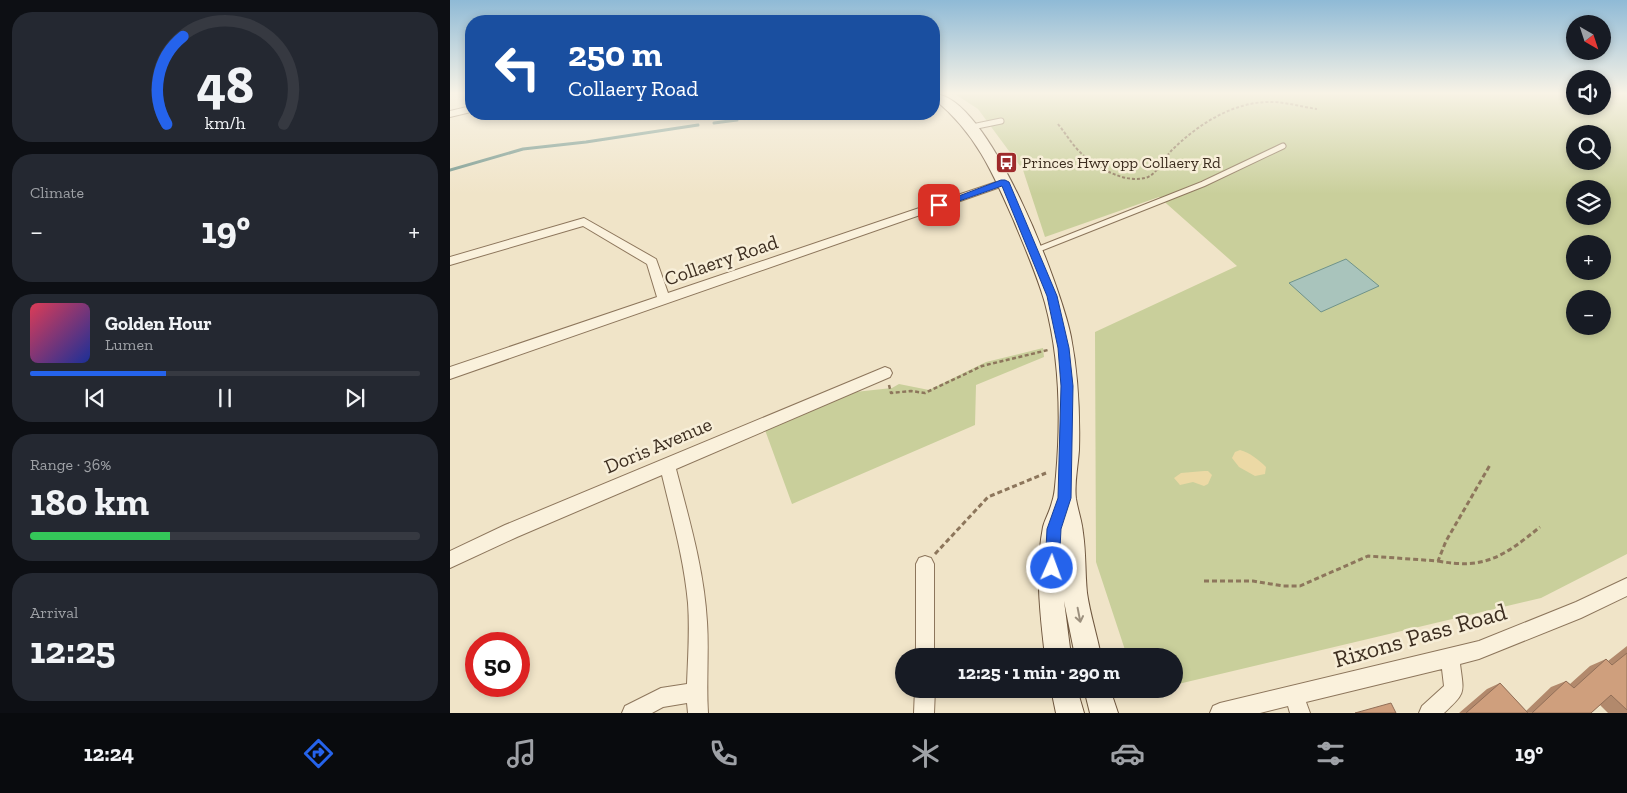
<!DOCTYPE html>
<meta charset="utf-8">
<style>
:root{--surface:#171b24;--page:#242831;--text:#f1f3f6;--muted:#9ea1a6;--line:#363941;--accent:#2563eb}
body{margin:0;font-family:"Zilla Slab",serif;background:var(--page);color:var(--text);height:100vh;display:flex;flex-direction:column;font-size:19px;white-space:nowrap}
*{box-sizing:border-box;margin:0}
p{font-size:16px;color:var(--muted)}
.icon{flex:none;width:28px;height:28px;fill:none;stroke:currentColor;stroke-width:2;stroke-linecap:round;stroke-linejoin:round}
.map{position:relative;flex:1;overflow:hidden}
.sheet{display:flex;flex-direction:column;gap:12px;padding:12px;background:#0d0f14;width:450px}
.sheet>*{flex:none}
.banner{position:absolute;left:15px;top:15px;width:475px;height:105px;border-radius:20px;box-shadow:0 2px 8px #0003;background:#1a4fa0;color:#fff;overflow:hidden}
.needle{width:32px;rotate:141deg}
.fabs{position:absolute;left:1116px;top:15px;display:grid;gap:10px}
.fabs a{display:grid;place-items:center;width:45px;height:45px;border-radius:50%;background:var(--surface);box-shadow:0 2px 8px #0003;font-size:25px}
.speed{position:absolute;left:15px;top:632px;display:flex;gap:10px;font-size:25px;font-weight:700;text-align:center}
.speed>*{display:grid;place-content:center;width:65px;height:65px;border-radius:50%;background:var(--surface);box-shadow:0 2px 8px #0003;line-height:1}
.speed .limit{border:8px solid #d22;background:#fff;color:#111}
.pin{position:absolute;display:grid;place-items:center;width:42px;height:42px;color:#fff;margin:-21px;border-radius:10px;box-shadow:0 2px 8px #0006}
.me{position:absolute;width:55px;margin:-28px;rotate:2deg;stroke-linejoin:round;filter:drop-shadow(0 0 4px #0008)}
.turn{display:flex;align-items:center;gap:18px;height:105px;padding:0 20px;font-size:22px}
.turn .icon{width:65px;height:65px;stroke-width:2.5}
.turn b{display:block;font-size:35px;line-height:42px}
.big{font-size:38px;font-weight:800;line-height:1.1}
.sheet .card{flex:1;display:flex;flex-direction:column;justify-content:center;gap:8px;min-width:0;padding:0 18px;border-radius:20px;background:var(--page)}
.sheet .dial{align-items:center;gap:0}
.dial svg{height:130px;overflow:visible;fill:none;stroke:var(--line);stroke-width:7;stroke-linecap:round;text-anchor:middle}
.dial text{fill:var(--text);stroke:none}
.song{display:flex;align-items:center;gap:15px}
.cover{width:60px;height:60px;border-radius:8px;background:linear-gradient(135deg,hsl(350 70% 55%),hsl(230 70% 35%))}
.played{height:5px;border-radius:2px;background:linear-gradient(90deg,var(--accent) 35%,var(--line) 35%)}
.keys{display:flex;justify-content:space-around;direction:ltr}
.heat{display:flex;justify-content:space-between;align-items:center;font-size:28px;direction:ltr}
.charge{height:8px;border-radius:4px;background:linear-gradient(90deg,#34c759 36%,var(--line) 0)}
.trip{position:absolute;left:445px;top:648px;width:288px;height:50px;border-radius:25px;background:var(--surface);box-shadow:0 2px 8px #0003;font-weight:800;line-height:50px;text-align:center}
.menu{display:flex;height:80px;justify-content:space-around;align-items:center;background:#090b0e;color:var(--muted)}
.menu .icon{width:35px;height:35px}
.menu .active{color:var(--accent)}
.menu b{font-size:22px;color:var(--text)}
main{display:flex;flex:1;min-height:0}
.map>svg:first-child{display:block}
</style>
<main>
<section class="sheet">
<div class="card dial"><svg viewBox="0 0 100 80">
<path d="M14 69A42 42 0 1 1 86 69"/>
<path d="M14 69A42 42 0 0 1 24 15" stroke="#2563eb"/>
<text x="50" y="56" font-size="32" font-weight="700">48</text>
<text x="50" y="72" font-size="11">km/h</text>
</svg></div>
<div class="card"><p>Climate</p>
<div class="heat"><a>−</a><b class="big">19°</b><a>+</a></div>
</div>
<div class="card">
<div class="song"><i class="cover"></i><div><b>Golden Hour</b><p>Lumen</p></div></div>
<div class="played"></div>
<div class="keys"><svg class="icon" aria-label="previous" viewBox="0 0 24 24"><path d="M18 5L8 12l10 7zM5 5v14"/></svg><svg class="icon" aria-label="pause" viewBox="0 0 24 24"><path d="M8 5v14M16 5v14"/></svg><svg class="icon" aria-label="next" viewBox="0 0 24 24"><path d="M6 5l10 7-10 7zM19 5v14"/></svg></div>
</div>
<div class="card"><p>Range · 36%</p><b class="big">180 km</b><div class="charge"></div></div>
<div class="card"><p>Arrival</p><b class="big">12:25</b></div>
</section>
<div class="map">
<svg width="1177" height="713" viewBox="0 0 1177 713">
<rect width="100%" height="100%" fill="#f0e4c8"/>
<path fill="#c9cf9b" fill-rule="evenodd" d="M 505,94 L 1125,94 L 1125,106 L 1152,106 L 1153,94 L 1177,94 L 1177,554 L 1091,598 L 724,685 L 724,656 L 677,656 L 646,562 L 645,332 L 787,266 L 709,197 L 595,237 L 573,170 L 528,109 ZM 1125,134 L 1152,134 L 1152,161 L 1125,161 ZM 1125,189 L 1152,189 L 1152,216 L 1125,216 ZM 1125,244 L 1152,244 L 1152,271 L 1125,271 ZM 1125,299 L 1152,299 L 1152,326 L 1125,326 Z
M 593,348 L 594,357 L 526,385 L 525,425 L 342,504 L 315,430 L 405,392 L 442,388 L 449,384 L 479,390 L 536,362 Z"/>
<path fill="#ecd9a5" d="M 790,450 C 800,453 808,459 816,467 L 815,474 L 805,476 L 789,467 L 782,458 L 785,452 Z
M 754,471 L 758,471 L 762,475 L 758,484 L 754,486 L 743,482 L 730,485 L 724,478 L 731,473 Z"/>
<path fill="#a9c4bc" stroke="#6f938a" d="M 896,259 L 929,286 L 871,312 L 839,283 Z"/>
<g fill="none" stroke-linecap="round" stroke-linejoin="round">
<path stroke="#6f938a" stroke-width="3" d="M 264,123 L 287,120
M 0,170 L 73,149 L 136,142 L 248,125"/>
<defs>
<path id="lane-far1" d="M 522,127 L 551,121
M 584,251 L 753,184 L 833,146"/>
<path id="lane" d="M 584,251 L 587,250"/>
<path id="street" d="M 21,106 L 21,112 L 0,117 L 0,111 Z
M 555,179 L 560,182 L 559,184 L 0,379 L 0,367 L 207,297 L 197,264 L 133,226 L 0,265 L 0,257 L 134,218 L 206,259 L 218,293 Z
M 435,367 L 440,369 L 442,373 L 440,377 L 226,469 C 239,519 254,569 257,622 C 259,652 256,682 258,713 L 238,713 L 237,703 L 213,707 L 202,713 L 172,713 L 175,706 L 211,688 L 237,684 C 238,657 240,630 238,603 C 234,559 222,517 212,475 L 67,537 L 0,568 L 0,551 L 55,525 Z
M 475,556 L 481,558 L 484,564 L 484,656 L 466,656 L 466,564 L 469,558 Z
M 1177,578 L 1177,596 L 1131,618 L 1029,659 L 1010,664 C 1014,694 1016,692 994,713 L 969,713 L 972,706 L 994,686 L 992,669 L 856,702 L 860,713 L 840,713 L 838,706 L 810,713 L 760,713 L 763,706 L 770,703 L 1029,641 L 1126,602 Z
M 465,689 L 485,689 L 484,713 L 464,713 Z"/>
<path id="secondary" d="M 484,94 C 538,94 612,289 621,337 C 628,374 630,412 629,450 C 628,466 624,484 626,499 C 628,511 632,521 633,533 C 636,553 635,573 637,593 C 640,614 647,635 651,656 L 625,656 L 614,601 L 621,656 L 595,656 C 590,614 585,569 593,527 C 595,519 600,511 602,502 C 605,494 605,485 606,476 C 611,419 610,359 595,303 C 587,275 575,248 564,221 C 543,173 526,133 484,99 Z
M 601,689 L 627,689 L 634,713 L 606,713 Z
M 634,689 L 660,689 L 668,713 L 640,713 Z"/>
</defs>
<use href="#lane-far1" stroke="#8d765c" stroke-width="7"/>
<use href="#lane" stroke="#8d765c" stroke-width="9"/>
<use href="#street" stroke="#8d765c" stroke-width="2"/>
<use href="#secondary" stroke="#6f573f" stroke-width="2"/>
<path stroke="#8d765c" stroke-width="2" stroke-dasharray="3 2" stroke-linecap="butt" d="M 608,124 C 616,134 623,146 632,154 C 648,168 677,185 698,177 C 707,173 714,159 721,151 C 748,124 785,100 825,102 C 839,103 853,107 867,109"/>
<path stroke="#8d765c" stroke-width="2.5" stroke-dasharray="4 2.5" stroke-linecap="butt" d="M 439,385 L 441,393 L 461,391 L 475,393 L 532,366 L 598,350"/>
<path stroke="#8d765c" stroke-width="3" stroke-dasharray="5 3" stroke-linecap="butt" d="M 485,554 L 538,497 L 596,473
M 988,561 C 1035,570 1054,556 1090,527
M 754,581 L 803,581 L 833,586 L 850,586 L 918,556 L 988,561 L 996,541 L 1040,465"/>
<use href="#lane-far1" stroke="#faf1dc" stroke-width="5"/>
<use href="#lane" stroke="#faf1dc" stroke-width="7"/>
<use href="#street" fill="#faf1dc" fill-rule="evenodd"/>
<use href="#secondary" fill="#faf1dc" fill-rule="evenodd"/>
</g>
<path fill="#b2896c" d="M 1177,646 L 1177,713 L 1158,713 L 1150,705 L 1141,713 L 1009,713 L 1037,689 L 1050,683 L 1076,711 L 1101,687 L 1116,681 L 1120,684 L 1140,666 L 1156,659 L 1158,661 Z"/>
<path fill="#cf9f7d" stroke="#916f58" d="M 1177,653 L 1177,710 L 1161,695 L 1141,713 L 1082,713 L 1116,681 L 1124,688 L 1156,659 L 1162,665 Z
M 1050,683 L 1078,713 L 1016,713 Z
M 941,703 L 946,713 L 905,713 Z"/>
<defs><path id="oneway-shaft" d="M-6 0H5M1.5-3L5.5 0L1.5 3" fill="none" stroke-width="1.6" stroke-linecap="round" stroke-linejoin="round" transform="scale(1.25)"/></defs>
<use stroke="#9c907e" href="#oneway-shaft" transform="translate(629 615) rotate(79)"/>
<linearGradient id="sky" x2="0" y2="1"><stop stop-color="#8fbad6"/><stop offset="0.48" stop-color="#f8f3e6"/><stop offset="1" stop-color="#f8f3e6" stop-opacity="0"/></linearGradient>
<rect width="1177" height="194" fill="url(#sky)"/>
<path fill="#2563eb" stroke="#184099" d="M 551,180 L 555,180 L 559,182 L 607,296 L 619,348 L 623,386 L 621,498 L 611,529 L 609,568 L 607,573 L 602,576 L 597,573 L 595,568 L 597,529 L 608,498 L 611,386 L 608,348 L 597,296 L 552,186 L 492,207 L 486,207 L 485,205 Z"/>
<defs>
<symbol id="bus-square" viewBox="-11 -11 22 22"><rect x="-9" y="-9" width="18" height="18" rx="4" fill="#9e2a2b" stroke="#f7eed8"/><path d="M-5-6H5V4H4V6H2V4H-2V6H-4V4H-5ZM-3.5-4V0h7V-4ZM-3.5 1.2v1.5H-2V1.2ZM2 1.2v1.5H3.5V1.2Z" fill="#fff"/></symbol>
</defs>
<g fill-rule="evenodd">
<use href="#bus-square" x="544" y="150" width="25" height="25"/>
</g>
<g text-anchor="middle" dominant-baseline="central" stroke-width="5" stroke-linejoin="round" paint-order="stroke">
<g font-size="16" fill="#3d2e20" stroke="#f7eed8" text-anchor="start">
<text x="572" y="162">Princes Hwy opp Collaery Rd</text>
</g>
<g font-size="20" fill="#3d2e20" stroke="#f7eed8">
<text transform="translate(271 260) rotate(-19)">Collaery Road</text>
<text transform="translate(208 445) rotate(-23)">Doris Avenue</text>
</g>
<g font-size="24" fill="#3d2e20" stroke="#f7eed8">
<text transform="translate(970 635) rotate(-16)">Rixons Pass Road</text>
</g>
</g>
</svg>
<div class="fabs">
<a><svg class="needle" viewBox="-14 -14 28 28"><path d="M0-13l5 13h-10z" fill="#e53935"/><path d="M0 13l5-13h-10z" fill="#9ea1a6"/></svg></a>
<a><svg class="icon" aria-label="sound" viewBox="0 0 24 24"><path d="M4 9h4l5-4v14l-5-4H4zM17 9q2 3 0 6"/></svg></a>
<a><svg class="icon" aria-label="search" viewBox="0 0 24 24"><circle cx="10" cy="10" r="6"/><path d="M15 15l6 6"/></svg></a>
<a><svg class="icon" aria-label="layers" viewBox="0 0 24 24"><path d="M12 4l9 5-9 5-9-5zM3 14l9 5 9-5"/></svg></a>
<a>+</a>
<a>−</a>
</div>
<div class="speed"><div class="limit">50</div></div>
<div class="pin" style="left:489px;top:205px;background:#d93025"><svg class="icon" aria-label="arrive" viewBox="0 0 24 24"><path d="M6 21V4h12l-3 4 3 4H6"/></svg></div>
<svg class="me" style="left:602px;top:568px" viewBox="-20 -20 40 40"><circle r="17" fill="#2563eb" stroke="#fff" stroke-width="3"/><path d="M0-11L8 9 0 5-8 9z" fill="#fff"/></svg>
<div class="trip">12:25 · 1 min · 290 m</div>
<div class="banner">
<div class="turn"><svg class="icon" aria-label="left" viewBox="0 0 24 24"><path d="M17 20v-9H6M10 6l-5 5 5 5"/></svg><div><b>250 m</b>Collaery Road</div></div>
</div>
</div>
</main>
<nav class="menu">
<b>12:24</b>
<svg class="icon active" aria-label="directions" viewBox="0 0 24 24"><path d="M12 3l9 9-9 9-9-9zM9 14v-3h6M13 9l2 2-2 2"/></svg>
<svg class="icon" aria-label="music" viewBox="0 0 24 24"><path d="M9 18V5l10-2v13"/><circle cx="6" cy="18" r="3"/><circle cx="16" cy="16" r="3"/></svg>
<svg class="icon" aria-label="phone" viewBox="0 0 24 24"><path d="M5 4h4l2 5-3 2q2 4 5 5l2-3 5 2v4C11 20 4 13 5 4z"/></svg>
<svg class="icon" aria-label="climate" viewBox="0 0 24 24"><path d="M12 3v18M4 7l16 10M4 17L20 7"/></svg>
<svg class="icon" aria-label="car" viewBox="0 0 24 24"><path d="M5 17H2v-5l4-1 3-4h7l3 4 3 1v5h-3M9 17h6M6 11h13"/><circle cx="7" cy="17" r="2"/><circle cx="17" cy="17" r="2"/></svg>
<svg class="icon" aria-label="filters" viewBox="0 0 24 24"><path d="M4 7h16M4 17h16"/><circle cx="9" cy="7" r="2"/><circle cx="15" cy="17" r="2"/></svg>
<b>19°</b>
</nav>
